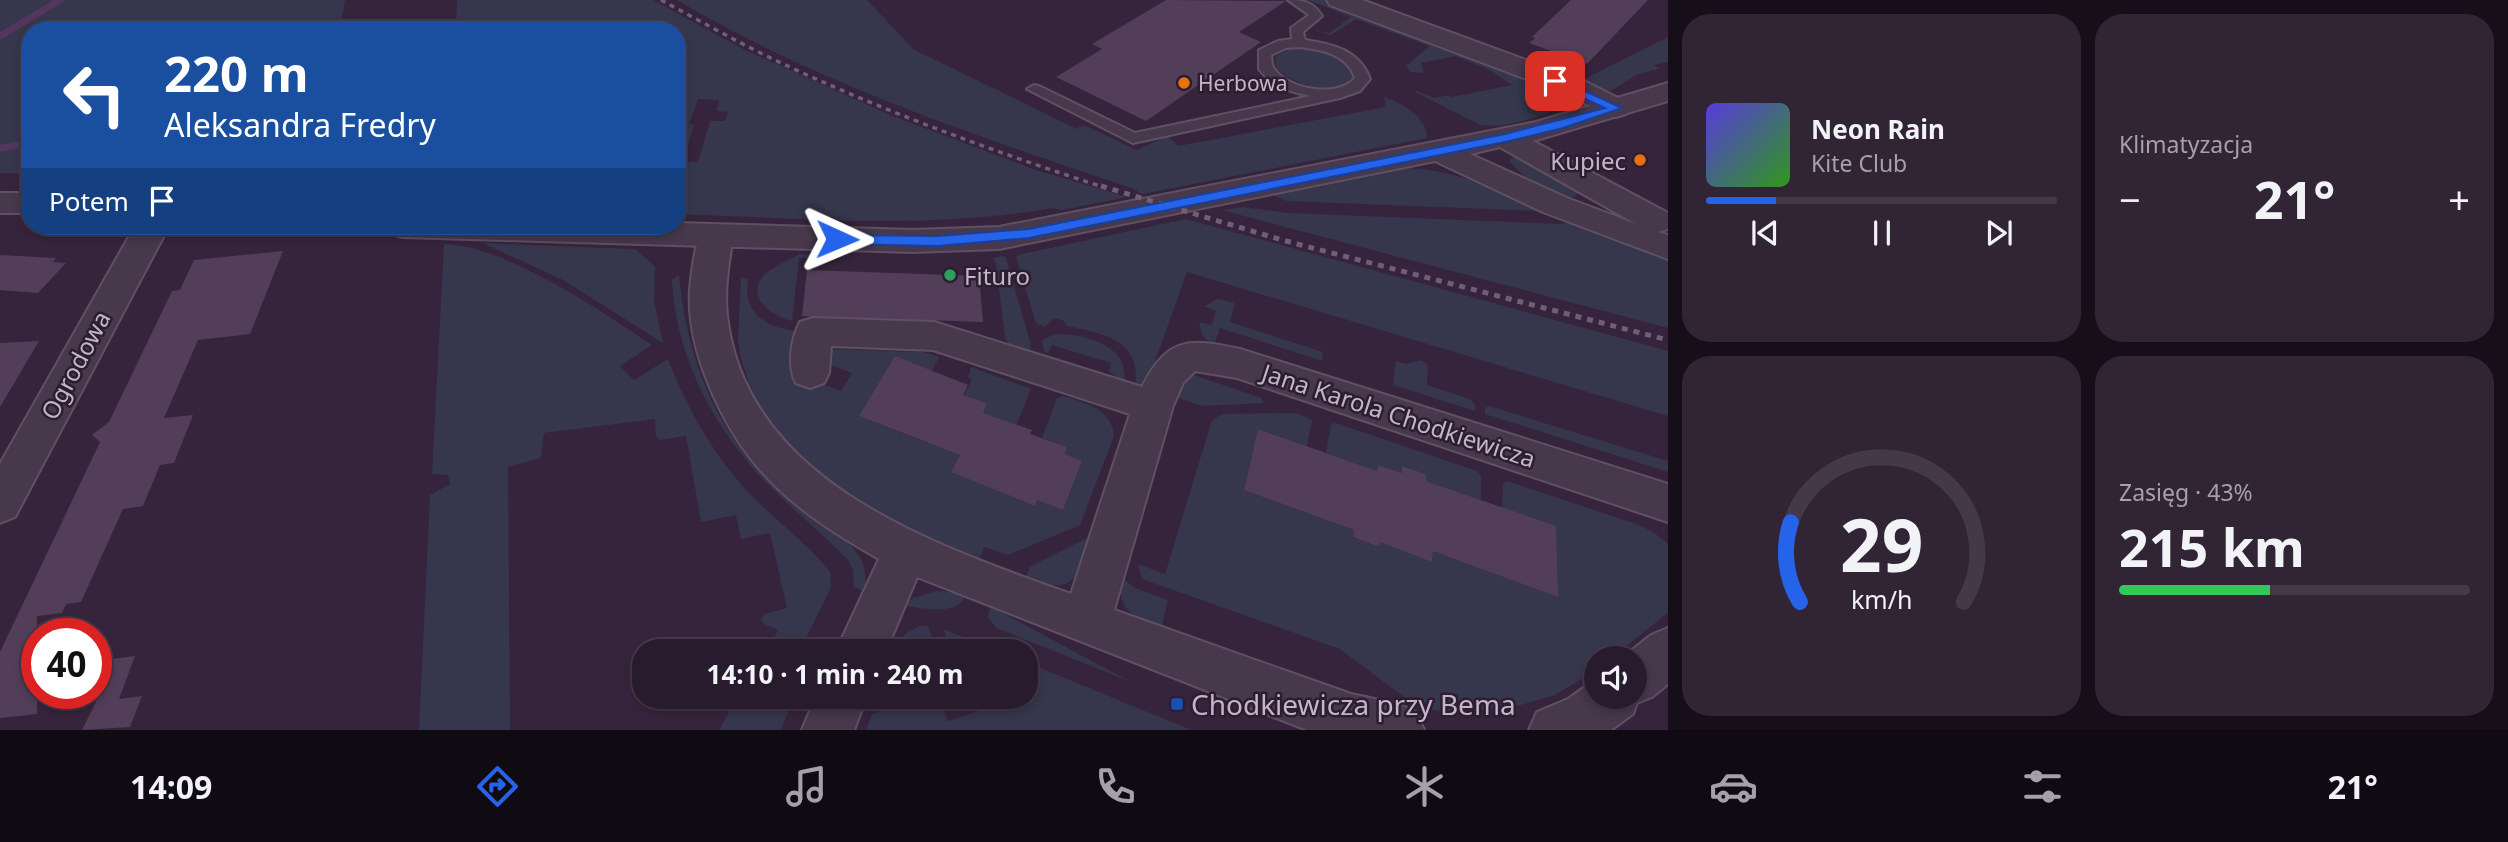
<!DOCTYPE html>
<html lang="pl">
<meta charset="utf-8">
<style>
:root{--surface:#281b2d;--page:#302435;--text:#f1f3f6;--muted:#a5a1aa;--line:#443949;--accent:#2563eb}
body{margin:0;font-family:"Noto Sans",sans-serif;background:var(--page);color:var(--text);height:100vh;display:flex;flex-direction:column;font-size:26px;white-space:nowrap}
*{box-sizing:border-box;margin:0}
p{font-size:23px;color:var(--muted)}
.icon{flex:none;width:38px;height:38px;fill:none;stroke:currentColor;stroke-width:2;stroke-linecap:round;stroke-linejoin:round}
.map{position:relative;flex:1;overflow:hidden}
.details{display:flex;flex-direction:column;gap:14px;padding:14px;background:#160f19;width:840px}
.details>*{flex:none}
.top-card{position:absolute;left:21px;top:21px;width:665px;height:214px;border-radius:28px;box-shadow:0 4px 10px #0003,0 0 0 2px var(--line);background:#1a4fa0;color:#fff;overflow:hidden}
.tools{position:absolute;left:1584px;top:646px;display:grid;gap:14px}
.tools a{display:grid;place-items:center;width:63px;height:63px;border-radius:50%;background:var(--surface);box-shadow:0 4px 10px #0003,0 0 0 2px var(--line);font-size:35px}
.speed{position:absolute;left:21px;top:618px;display:flex;gap:14px;font-size:35px;font-weight:700;text-align:center}
.speed>*{display:grid;place-content:center;width:91px;height:91px;border-radius:50%;background:var(--surface);box-shadow:0 4px 10px #0003,0 0 0 2px var(--line);line-height:1}
.speed .limit{border:10px solid #d22;background:#fff;color:#111}
.pin{position:absolute;display:grid;place-items:center;width:60px;height:60px;color:#fff;margin:-30px;border-radius:14px;box-shadow:0 4px 10px #0006}
.me{position:absolute;width:77px;margin:-38px;rotate:91deg;stroke-linejoin:round;filter:drop-shadow(0 0 5px #0008)}
.turn{display:flex;align-items:center;gap:24px;height:147px;padding:0 28px;font-size:32px}
.turn .icon{width:91px;height:91px;stroke-width:2.5}
.turn b{display:block;font-size:49px;line-height:60px}
.then{display:flex;align-items:center;height:66px;padding:0 28px;background:#0003;gap:14px;font-size:26px}
.big{font-size:52px;font-weight:700;line-height:1.1}
.details .card{flex:1;display:flex;flex-direction:column;justify-content:center;gap:10px;min-width:0;padding:0 24px;border-radius:28px;background:var(--page)}
.details .dial{align-items:center;gap:0}
.dial svg{height:182px;overflow:visible;fill:none;stroke:var(--line);stroke-width:7;stroke-linecap:round;text-anchor:middle}
.dial text{fill:var(--text);stroke:none}
.song{display:flex;align-items:center;gap:21px}
.cover{width:84px;height:84px;border-radius:10px;background:linear-gradient(135deg,hsl(250 70% 55%),hsl(110 70% 35%))}
.played{height:7px;border-radius:4px;background:linear-gradient(90deg,var(--accent) 20%,var(--line) 20%)}
.keys{display:flex;justify-content:space-around;direction:ltr}
.heat{display:flex;justify-content:space-between;align-items:center;font-size:38px;direction:ltr}
.charge{height:10px;border-radius:5px;background:linear-gradient(90deg,#34c759 43%,var(--line) 0)}
.details .tiles{flex:1;display:grid;gap:14px;grid-template-columns:repeat(2,1fr)}
.trip{position:absolute;left:632px;top:639px;width:406px;height:70px;border-radius:28px;background:var(--surface);box-shadow:0 4px 10px #0003,0 0 0 2px var(--line);font-weight:700;line-height:70px;text-align:center}
.tab-bar{display:flex;height:112px;justify-content:space-around;align-items:center;background:#100b12;color:var(--muted)}
.tab-bar .icon{width:49px;height:49px}
.tab-bar .selected{color:var(--accent)}
.tab-bar b{font-size:32px;color:var(--text)}
main{display:flex;flex:1;min-height:0}
.map>svg:first-child{display:block}
</style>
<main>
<div class="map">
<svg width="1668" height="730" viewBox="0 0 1668 730">
<rect width="100%" height="100%" fill="#36243c"/>
<path fill="#36364c" d="M 0,0 L 345,0 L 340,30 L 30,30 L 30,174 L 0,173 Z
M 457,0 L 653,0 L 743,49 L 893,116 L 1033,169 L 1127,197 L 1062,210 L 1053,208 C 929,230 802,218 677,214 L 677,170 L 686,170 L 689,162 L 698,162 L 710,121 L 725,121 L 728,112 L 717,111 L 719,100 L 698,99 L 689,124 L 694,125 L 687,148 L 678,148 L 685,117 L 677,116 L 677,30 L 456,30 Z
M 677,0 L 867,0 L 913,49 L 1077,129 L 1084,125 L 1137,150 L 1168,136 L 1178,146 L 1386,107 L 1384,97 C 1400,101 1429,119 1427,138 L 1143,194 L 1137,192 L 1137,190 C 980,137 820,85 677,0 Z
M 1308,0 L 1327,0 L 1551,85 L 1574,97 L 1578,103 C 1550,111 1510,130 1481,125 L 1415,92 L 1417,91 L 1435,98 L 1449,95 L 1452,97 L 1512,85 L 1488,69 L 1455,56 L 1421,63 L 1424,73 L 1411,72 L 1406,66 L 1429,46 L 1356,19 L 1331,35 L 1313,30 L 1329,33 L 1351,17 Z
M 1668,37 L 1668,62 L 1654,65 L 1660,68 L 1636,75 L 1611,91 L 1581,81 Z
M 1301,47 C 1321,49 1346,54 1354,74 C 1344,102 1289,84 1276,67 L 1275,57 L 1289,49 Z
M 1519,157 L 1586,191 L 1562,201 L 1534,186 L 1510,162 L 1511,158 Z
M 1397,168 C 1451,167 1498,190 1547,208 L 1541,211 L 1287,201 L 1273,195 Z
M 1243,207 L 1288,213 L 1561,224 L 1572,222 L 1668,254 L 1668,328 L 1221,210 Z
M 1186,219 L 1668,351 L 1668,416 L 1187,272 L 1149,378 L 1136,390 C 1135,384 1137,375 1135,368 C 1130,336 1094,332 1067,326 L 1064,321 L 1054,318 L 1045,327 L 1036,323 L 1016,257 L 1017,255 Z
M 483,243 L 635,249 L 655,266 L 654,301 L 663,343 L 563,280 Z
M 444,244 C 504,245 601,311 652,345 L 620,366 L 634,380 L 668,359 C 688,411 717,461 756,500 C 780,524 809,545 830,572 L 831,587 L 801,649 L 774,638 L 778,630 L 764,624 L 761,619 L 765,614 L 787,608 L 770,533 L 741,539 L 736,515 L 701,522 L 686,436 L 659,440 L 656,437 L 655,419 L 544,433 L 541,458 L 508,467 L 510,730 L 419,730 L 430,495 L 450,484 L 448,475 L 432,474 Z
M 800,254 L 813,255 L 813,258 L 799,258 L 792,321 C 772,316 743,296 765,274 C 774,266 790,260 800,254 Z
M 1003,256 L 1006,258 L 1031,345 L 1030,356 L 1011,347 L 1005,338 L 996,264 L 993,258 Z
M 679,275 C 684,329 699,386 729,431 C 748,460 773,488 801,510 C 820,524 846,535 859,556 C 866,567 866,579 865,592 L 854,587 L 853,570 L 848,560 C 819,530 786,504 758,474 C 710,421 675,351 672,280 Z
M 741,277 L 748,279 C 742,314 767,328 799,331 L 797,382 L 820,387 L 822,384 L 841,391 L 852,373 L 834,366 L 821,365 L 829,349 L 923,352 L 939,357 L 930,375 L 859,416 L 925,442 L 961,451 L 952,472 L 1035,506 L 1037,500 L 1063,510 L 1082,461 L 1065,454 L 1067,447 L 1042,438 L 1057,398 L 1063,396 C 1086,403 1112,409 1114,436 L 1080,525 L 1008,555 L 984,547 L 979,561 L 874,514 L 809,467 L 774,430 L 751,391 L 740,355 L 738,340 Z
M 1218,299 L 1235,303 L 1230,322 L 1323,352 L 1322,361 L 1220,328 L 1215,343 L 1211,344 L 1202,335 L 1199,322 L 1212,325 L 1216,311 L 1204,306 Z
M 1055,334 C 1087,334 1133,346 1123,386 L 1113,382 L 1115,374 L 1109,372 L 1111,363 L 1052,345 L 1048,353 L 1044,352 L 1042,340 Z
M 1421,360 L 1428,365 L 1427,385 L 1470,399 L 1475,404 L 1475,411 L 1393,385 L 1396,361 L 1405,364 Z
M 971,367 L 1031,389 L 1012,435 L 978,423 L 987,403 L 964,395 L 972,379 L 968,377 Z
M 1194,375 L 1261,398 L 1264,403 L 1202,406 L 1179,398 L 1177,393 L 1180,386 Z
M 1489,406 L 1668,461 L 1668,472 L 1485,414 L 1485,408 Z
M 1297,413 L 1312,420 L 1307,446 L 1258,429 L 1244,490 L 1354,530 L 1353,537 L 1378,547 L 1380,542 L 1432,561 L 1433,551 L 1502,507 L 1503,484 L 1507,481 L 1633,523 L 1652,531 L 1668,544 L 1668,613 L 1611,658 L 1596,658 L 1596,670 L 1555,695 L 1517,706 L 1462,712 L 1420,709 L 1340,649 L 1142,579 L 1138,564 L 1165,574 L 1212,420 L 1223,414 Z
M 1336,423 L 1477,471 L 1481,475 L 1481,500 L 1426,481 L 1426,474 L 1403,466 L 1402,473 L 1378,465 L 1377,471 L 1326,453 L 1331,424 Z
M 1093,535 C 1077,578 1076,597 1025,578 L 1031,566 Z
M 1120,576 L 1135,588 L 1168,600 L 1162,625 L 1158,627 C 1130,616 1118,608 1120,576 Z
M 936,591 L 953,592 L 965,597 C 956,617 921,607 903,606 L 913,598 Z
M 990,607 L 995,609 L 1131,682 L 996,628 L 988,617 Z
M 920,626 L 928,626 L 937,651 L 898,651 L 905,634 Z
M 943,629 L 999,651 L 952,651 Z
M 1031,664 L 1191,730 L 866,730 L 872,714 L 928,697 L 939,697 L 948,721 L 992,707 L 988,697 L 1026,696 L 1026,665 Z
M 738,697 L 738,696 L 794,697 L 781,730 L 719,730 Z"/>
<g fill="none" stroke-linecap="round" stroke-linejoin="round">
<path stroke="#53355e" stroke-width="7" d="M 0,36 L 60,0
M 0,148 L 30,143"/>
</g>
<path fill="#523e59" d="M 1166,0 L 1286,1 L 1239,32 L 1261,42 L 1146,121 L 1056,77 L 1102,49 L 1092,44 Z
M 1571,0 L 1648,0 L 1587,64 L 1529,43 L 1535,38 L 1532,37 Z
M 283,251 L 250,334 L 198,340 L 164,418 L 193,415 L 174,463 L 160,465 L 143,506 L 123,509 L 81,602 L 66,604 L 62,613 L 37,616 L 37,714 L 0,718 L 0,652 L 100,442 L 92,435 L 109,422 L 172,291 L 180,290 L 194,260 Z
M 0,255 L 56,258 L 53,262 L 66,263 L 38,293 L 0,290 Z
M 807,270 L 979,276 L 983,322 L 802,316 Z
M 39,341 L 0,407 L 0,343 Z
M 895,356 L 968,385 L 963,395 L 987,403 L 983,413 L 1032,430 L 1030,434 L 1067,447 L 1065,454 L 1082,461 L 1063,510 L 1037,500 L 1035,506 L 951,472 L 960,455 L 859,416 Z
M 1258,429 L 1377,471 L 1378,465 L 1402,473 L 1402,466 L 1426,474 L 1426,481 L 1556,526 L 1558,597 L 1433,551 L 1432,562 L 1380,542 L 1379,547 L 1353,537 L 1354,530 L 1244,490 Z
M 135,656 L 119,699 L 142,696 L 130,727 L 82,730 L 96,702 L 96,661 Z"/>
<g fill="none" stroke-linecap="round" stroke-linejoin="round">
<defs>
<path id="service" d="M 1288,0 C 1304,0 1313,2 1322,16 L 1303,32 L 1305,40 C 1333,44 1359,50 1370,79 L 1360,91 L 1340,98 L 1133,143 L 1027,89 L 1034,85 L 1039,86 L 1135,133 L 1311,96 C 1289,92 1273,87 1259,69 L 1259,50 L 1278,41 L 1292,39 L 1291,28 L 1309,15 ZM 1299,47 C 1323,50 1347,54 1355,78 C 1339,98 1290,90 1275,70 C 1271,66 1272,61 1271,55 L 1286,48 Z"/>
<path id="minor" d="M 1327,0 L 1362,0 L 1586,82 L 1626,102 L 1630,108 L 1626,114 L 1616,117 L 1606,114 L 1566,94 L 1330,5 Z
M 716,225 L 728,228 L 733,236 C 729,262 724,289 727,315 C 745,483 937,546 1071,594 L 1130,414 L 933,350 L 831,346 L 829,373 L 824,383 L 810,388 L 796,383 C 787,367 791,339 800,322 L 813,318 L 934,322 L 1142,387 C 1168,337 1188,338 1240,349 L 1668,484 L 1668,522 L 1237,378 L 1195,371 L 1183,383 L 1173,406 L 1114,610 L 1351,694 L 1398,704 L 1416,712 L 1424,730 L 1307,730 L 917,577 L 886,651 L 836,651 L 879,559 C 798,513 744,472 708,383 C 696,353 688,323 690,290 C 692,270 694,245 704,228 Z
M 135,226 L 169,226 L 15,517 L 0,523 L 0,464 Z
M 1668,628 L 1668,684 L 1652,697 L 1637,703 L 1633,714 L 1611,730 L 1529,730 L 1537,712 L 1568,699 L 1596,679 L 1596,696 L 1634,696 L 1634,658 L 1622,658 L 1651,635 Z
M 816,696 L 867,696 L 854,730 L 802,730 Z"/>
<path id="tertiary" d="M 1668,83 L 1668,101 L 1533,141 L 1668,213 L 1668,229 L 1658,232 L 1668,235 L 1668,259 L 1543,212 L 1435,161 L 999,249 L 912,252 L 403,237 L 391,234 L 386,226 L 677,226 L 677,223 L 912,230 L 999,227 L 1536,122 ZM 1500,147 L 1636,224 L 1567,198 L 1470,154 Z
M 0,193 L 30,193 L 30,213 L 0,213 Z"/>
</defs>
<use href="#service" stroke="#5f5064" stroke-width="4"/>
<use href="#minor" stroke="#5f5064" stroke-width="4"/>
<use href="#tertiary" stroke="#5f5064" stroke-width="4"/>
<use href="#service" fill="#47384c" fill-rule="evenodd"/>
<use href="#minor" fill="#47384c" fill-rule="evenodd"/>
<use href="#tertiary" fill="#47384c" fill-rule="evenodd"/>
<path stroke="#705e76" stroke-width="3.5" stroke-dasharray="5 5" stroke-linecap="butt" d="M 661,0 C 700,21 739,43 779,62 C 885,112 995,152 1106,188"/>
<path stroke="#705e76" stroke-width="5" stroke-dasharray="6 6" stroke-linecap="butt" d="M 1101,186 L 1282,240 L 1668,340"/>
</g>
<path fill="#2563eb" stroke="#184099" stroke-width="2" d="M 1555,77 L 1622,108 L 1563,128 L 1505,142 L 1029,238 L 938,246 L 837,244 L 830,239 L 837,235 L 938,236 L 1029,229 L 1505,134 L 1605,108 L 1551,83 L 1550,81 Z"/>
<g fill="#e8710a" stroke="#2c1d31" stroke-width="2.5">
<circle cx="1184" cy="83" r="7"/>
<circle cx="1640" cy="160" r="7"/>
</g>
<circle fill="#2e9e5b" stroke="#2c1d31" stroke-width="2.5" cx="950" cy="275" r="7"/>
<rect fill="#1a4fb4" stroke="#2c1d31" stroke-width="2.5" x="1170" y="697" width="14" height="14" rx="3.5"/>
<g text-anchor="middle" dominant-baseline="central" stroke-width="5" stroke-linejoin="round" paint-order="stroke">
<g font-size="21" fill="#c3b4c8" stroke="#2c1d31" text-anchor="start">
<text x="1198" y="83">Herbowa</text>
</g>
<g font-size="24" fill="#c3b4c8" stroke="#2c1d31" text-anchor="end">
<text x="1626" y="160">Kupiec</text>
<text x="964" y="275" text-anchor="start">Fituro</text>
</g>
<g font-size="24" fill="#c3b4c8" stroke="#2c1d31">
<text transform="translate(75 365) rotate(-62)">Ogrodowa</text>
<text transform="translate(1399 415) rotate(18)">Jana Karola Chodkiewicza</text>
</g>
<g font-size="28" fill="#c3b4c8" stroke="#2c1d31" text-anchor="start">
<text x="1191" y="704">Chodkiewicza przy Bema</text>
</g>
</g>
</svg>
<div class="tools">
<a><svg class="icon" aria-label="sound" viewBox="0 0 24 24"><path d="M4 9h4l5-4v14l-5-4H4zM17 9q2 3 0 6"/></svg></a>
</div>
<div class="speed"><div class="limit">40</div></div>
<div class="pin" style="left:1555px;top:81px;background:#d93025"><svg class="icon" aria-label="arrive" viewBox="0 0 24 24"><path d="M6 21V4h12l-3 4 3 4H6"/></svg></div>
<svg class="me" style="left:837px;top:239px" viewBox="-20 -20 40 40"><path d="M0-17L14 15 0 8-14 15z" fill="#2563eb" stroke="#fff" stroke-width="4"/></svg>
<div class="trip">14:10 · 1 min · 240 m</div>
<div class="top-card">
<div class="turn"><svg class="icon" aria-label="left" viewBox="0 0 24 24"><path d="M17 20v-9H6M10 6l-5 5 5 5"/></svg><div><b>220 m</b>Aleksandra Fredry</div></div>
<div class="then">Potem<svg class="icon" aria-label="arrive" viewBox="0 0 24 24"><path d="M6 21V4h12l-3 4 3 4H6"/></svg></div>
</div>
</div>
<section class="details">
<div class="tiles">
<div class="card">
<div class="song"><i class="cover"></i><div><b>Neon Rain</b><p>Kite Club</p></div></div>
<div class="played"></div>
<div class="keys"><svg class="icon" aria-label="previous" viewBox="0 0 24 24"><path d="M18 5L8 12l10 7zM5 5v14"/></svg><svg class="icon" aria-label="pause" viewBox="0 0 24 24"><path d="M8 5v14M16 5v14"/></svg><svg class="icon" aria-label="next" viewBox="0 0 24 24"><path d="M6 5l10 7-10 7zM19 5v14"/></svg></div>
</div>
<div class="card"><p>Klimatyzacja</p>
<div class="heat"><a>−</a><b class="big">21°</b><a>+</a></div>
</div>
<div class="card dial"><svg viewBox="0 0 100 80">
<path d="M14 69A42 42 0 1 1 86 69"/>
<path d="M14 69A42 42 0 0 1 10 34" stroke="#2563eb"/>
<text x="50" y="56" font-size="32" font-weight="700">29</text>
<text x="50" y="72" font-size="11">km/h</text>
</svg></div>
<div class="card"><p>Zasięg · 43%</p><b class="big">215 km</b><div class="charge"></div></div>
</div>
</section>
</main>
<nav class="tab-bar">
<b>14:09</b>
<svg class="icon selected" aria-label="directions" viewBox="0 0 24 24"><path d="M12 3l9 9-9 9-9-9zM9 14v-3h6M13 9l2 2-2 2"/></svg>
<svg class="icon" aria-label="music" viewBox="0 0 24 24"><path d="M9 18V5l10-2v13"/><circle cx="6" cy="18" r="3"/><circle cx="16" cy="16" r="3"/></svg>
<svg class="icon" aria-label="phone" viewBox="0 0 24 24"><path d="M5 4h4l2 5-3 2q2 4 5 5l2-3 5 2v4C11 20 4 13 5 4z"/></svg>
<svg class="icon" aria-label="climate" viewBox="0 0 24 24"><path d="M12 3v18M4 7l16 10M4 17L20 7"/></svg>
<svg class="icon" aria-label="car" viewBox="0 0 24 24"><path d="M5 17H2v-5l4-1 3-4h7l3 4 3 1v5h-3M9 17h6M6 11h13"/><circle cx="7" cy="17" r="2"/><circle cx="17" cy="17" r="2"/></svg>
<svg class="icon" aria-label="filters" viewBox="0 0 24 24"><path d="M4 7h16M4 17h16"/><circle cx="9" cy="7" r="2"/><circle cx="15" cy="17" r="2"/></svg>
<b>21°</b>
</nav>
